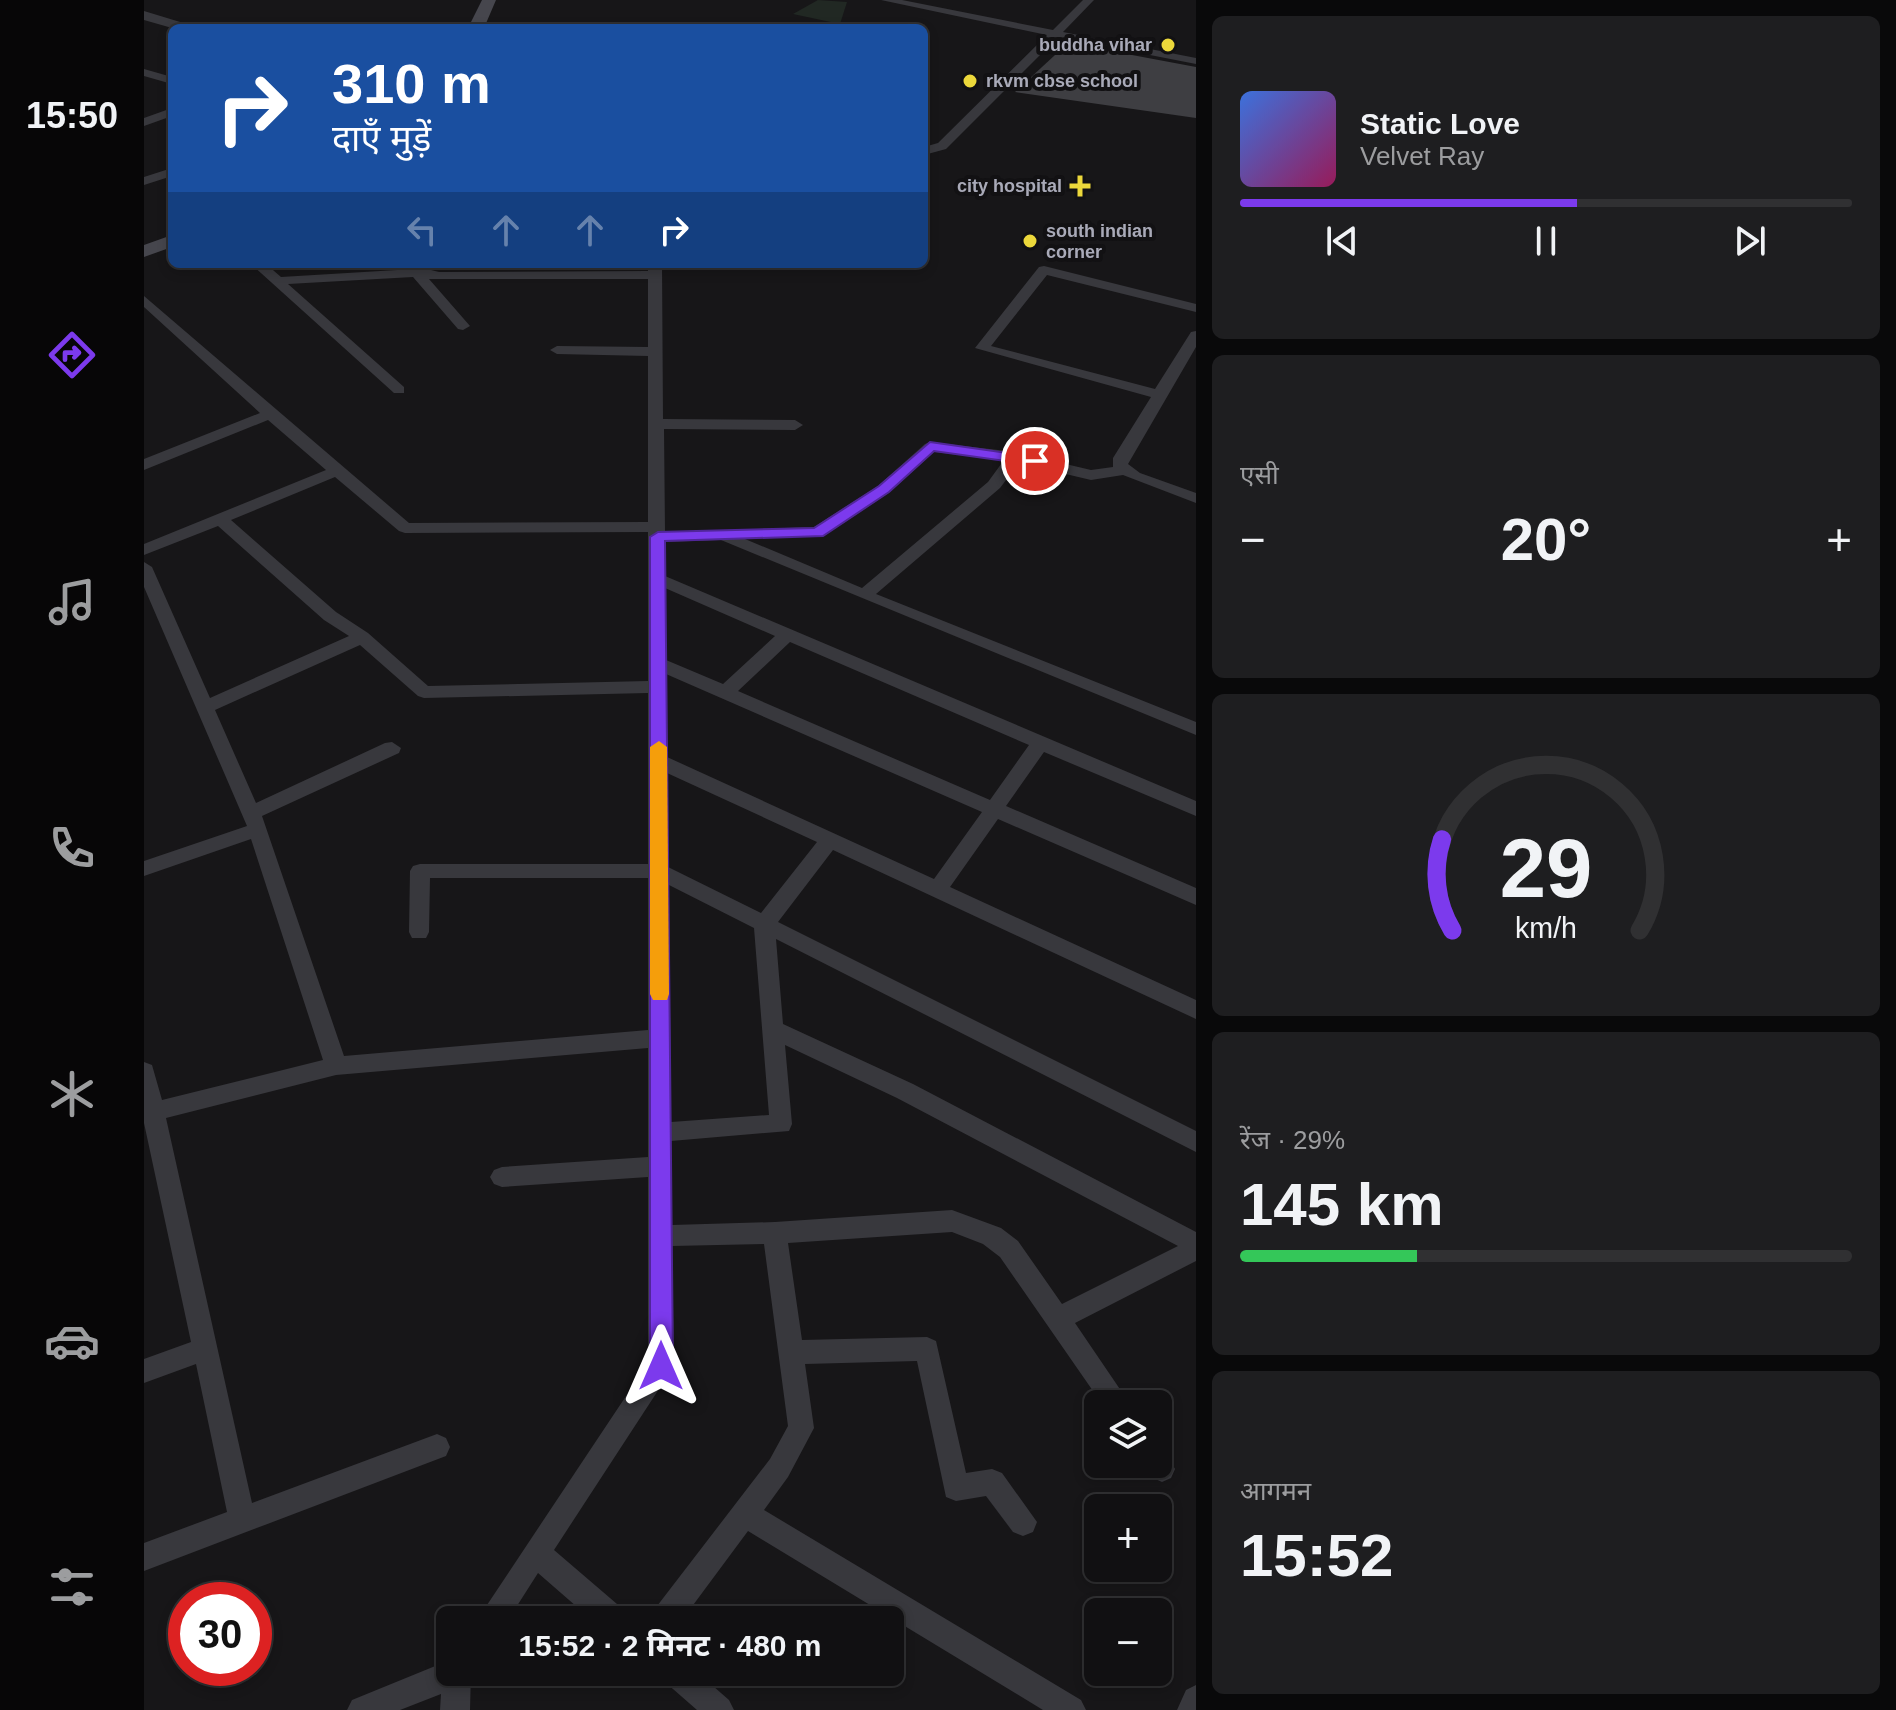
<!DOCTYPE html>
<html lang="hi">
<meta charset="utf-8">
<style>
:root{--surface:#111012;--page:#1e1e20;--text:#f1f3f6;--muted:#9c9d9f;--line:#303032;--accent:#7c3aed}
body{margin:0;font-family:Helvetica,"Noto Sans Devanagari",sans-serif;background:var(--page);color:var(--text);height:100vh;display:flex;flex-direction:column;font-size:30px;white-space:nowrap}
*{box-sizing:border-box;margin:0}
p{font-size:26px;color:var(--muted)}
.icon{flex:none;width:44px;height:44px;fill:none;stroke:currentColor;stroke-width:2;stroke-linecap:round;stroke-linejoin:round}
.map{position:relative;flex:1;overflow:hidden}
.panel{display:flex;flex-direction:column;gap:16px;padding:16px;background:#09090a;width:700px}
.panel>*{flex:none}
.top-card{position:absolute;left:24px;top:24px;width:760px;height:244px;border-radius:12px;box-shadow:0 4px 12px #0003,0 0 0 2px var(--line);background:#1a4fa0;color:#fff;overflow:hidden}
.controls{position:absolute;left:940px;top:1390px;display:grid;gap:16px}
.controls a{display:grid;place-items:center;width:88px;height:88px;border-radius:12px;background:var(--surface);box-shadow:0 4px 12px #0003,0 0 0 2px var(--line);font-size:40px}
.speed{position:absolute;left:24px;top:1582px;display:flex;gap:16px;font-size:40px;font-weight:700;text-align:center}
.speed>*{display:grid;place-content:center;width:104px;height:104px;border-radius:50%;background:var(--surface);box-shadow:0 4px 12px #0003,0 0 0 2px var(--line);line-height:1}
.speed .limit{border:12px solid #d22;background:#fff;color:#111}
.pin{position:absolute;display:grid;place-items:center;width:68px;height:68px;color:#fff;margin:-34px;border:4px solid #fff;border-radius:50%;box-shadow:0 2px 8px #0007}
.me{position:absolute;width:88px;margin:-44px;rotate:0deg;stroke-linejoin:round;filter:drop-shadow(0 0 6px #0008)}
.turn{display:flex;align-items:center;gap:28px;height:168px;padding:0 32px;font-size:36px}
.turn .icon{width:104px;height:104px;stroke-width:2.5}
.turn b{display:block;font-size:56px;line-height:68px}
.lanes{display:flex;align-items:center;height:76px;padding:0 32px;background:#0003;justify-content:center;gap:40px;direction:ltr}
.lanes .off{opacity:.35}
.big{font-size:60px;font-weight:700;line-height:1.1}
.panel .widget{flex:1;display:flex;flex-direction:column;justify-content:center;gap:12px;min-width:0;padding:0 28px;border-radius:12px;background:var(--page)}
.panel .dial{align-items:center;gap:0}
.dial svg{height:208px;overflow:visible;fill:none;stroke:var(--line);stroke-width:7;stroke-linecap:round;text-anchor:middle}
.dial text{fill:var(--text);stroke:none}
.song{display:flex;align-items:center;gap:24px}
.cover{width:96px;height:96px;border-radius:12px;background:linear-gradient(135deg,hsl(220 70% 55%),hsl(330 70% 35%))}
.played{height:8px;border-radius:4px;background:linear-gradient(90deg,var(--accent) 55%,var(--line) 55%)}
.keys{display:flex;justify-content:space-around;direction:ltr}
.heat{display:flex;justify-content:space-between;align-items:center;font-size:44px;direction:ltr}
.charge{height:12px;border-radius:6px;background:linear-gradient(90deg,#34c759 29%,var(--line) 0)}
.trip{position:absolute;left:292px;top:1606px;width:468px;height:80px;border-radius:12px;background:var(--surface);box-shadow:0 4px 12px #0003,0 0 0 2px var(--line);font-weight:700;line-height:80px;text-align:center}
main{display:flex;flex:1;min-height:0}
.tab-bar{display:flex;flex-direction:column;width:144px;justify-content:space-around;align-items:center;background:#070607;color:var(--muted)}
.tab-bar .icon{width:56px;height:56px}
.tab-bar .selected{color:var(--accent)}
.tab-bar b{font-size:36px;color:var(--text)}
.map>svg:first-child{display:block}
</style>
<main>
<nav class="tab-bar">
<b>15:50</b>
<svg class="icon selected" aria-label="directions" viewBox="0 0 24 24"><path d="M12 3l9 9-9 9-9-9zM9 14v-3h6M13 9l2 2-2 2"/></svg>
<svg class="icon" aria-label="music" viewBox="0 0 24 24"><path d="M9 18V5l10-2v13"/><circle cx="6" cy="18" r="3"/><circle cx="16" cy="16" r="3"/></svg>
<svg class="icon" aria-label="phone" viewBox="0 0 24 24"><path d="M5 4h4l2 5-3 2q2 4 5 5l2-3 5 2v4C11 20 4 13 5 4z"/></svg>
<svg class="icon" aria-label="climate" viewBox="0 0 24 24"><path d="M12 3v18M4 7l16 10M4 17L20 7"/></svg>
<svg class="icon" aria-label="car" viewBox="0 0 24 24"><path d="M5 17H2v-5l4-1 3-4h7l3 4 3 1v5h-3M9 17h6M6 11h13"/><circle cx="7" cy="17" r="2"/><circle cx="17" cy="17" r="2"/></svg>
<svg class="icon" aria-label="filters" viewBox="0 0 24 24"><path d="M4 7h16M4 17h16"/><circle cx="9" cy="7" r="2"/><circle cx="15" cy="17" r="2"/></svg>
</nav>
<div class="map">
<svg width="1052" height="1710" viewBox="0 0 1052 1710">
<rect width="100%" height="100%" fill="#171618"/>
<path fill="#212823" d="M 674,0 L 703,2 L 696,24 L 649,14 Z"/>
<path fill="#3e3e42" d="M 924,43 L 1052,67 L 1052,118 L 871,92 Z"/>
<g fill="none" stroke-linecap="round" stroke-linejoin="round">
<path fill="#38383d" fill-rule="evenodd" d="M 737,0 L 758,0 L 909,30 L 939,0 L 950,0 L 919,32 L 1052,58 L 1052,64 L 914,37 L 802,149 L 780,155 L 780,147 L 794,143 L 903,35 Z
M 0,69 L 28,77 L 28,84 L 0,76 Z
M 28,108 L 28,116 L 0,126 L 0,118 Z
M 28,168 L 28,176 L 0,185 L 0,177 Z
M 107,264 L 122,264 L 137,277 L 253,270 L 244,264 L 263,264 L 295,272 L 504,271 L 504,264 L 518,264 L 519,419 L 651,420 L 659,425 L 651,430 L 520,429 L 521,532 L 670,527 L 734,486 L 781,444 L 786,442 L 871,452 L 947,470 L 969,467 L 969,458 L 1007,397 L 831,348 L 895,267 L 900,266 L 1052,304 L 1052,312 L 903,275 L 847,346 L 1011,389 L 1047,332 L 1052,331 L 1052,347 L 984,464 L 996,473 L 1052,493 L 1052,503 L 979,475 L 947,480 L 875,463 L 856,488 L 732,594 L 1052,722 L 1052,735 L 577,540 L 521,542 L 521,576 L 1052,801 L 1052,816 L 900,752 L 862,806 L 1052,888 L 1052,905 L 854,819 L 806,887 L 1052,1000 L 1052,1019 L 689,850 L 634,922 L 1052,1131 L 1052,1152 L 632,939 L 639,1024 L 769,1084 L 1052,1232 L 1052,1261 L 931,1323 L 986,1404 L 958,1404 L 856,1257 L 839,1244 L 808,1232 L 644,1243 L 658,1340 L 783,1337 L 792,1341 L 822,1473 L 848,1469 L 858,1473 L 893,1522 L 889,1532 L 879,1536 L 869,1532 L 842,1496 L 812,1501 L 802,1497 L 773,1361 L 661,1364 L 670,1428 L 644,1477 L 620,1510 L 937,1700 L 942,1710 L 899,1710 L 604,1531 L 538,1620 L 506,1620 L 510,1610 L 626,1459 L 644,1426 L 620,1244 L 528,1246 L 530,1366 L 410,1550 L 480,1610 L 484,1620 L 448,1620 L 394,1573 L 364,1620 L 333,1620 L 504,1363 L 504,1177 L 358,1187 L 350,1184 L 346,1177 L 350,1170 L 358,1167 L 504,1157 L 504,1048 L 192,1075 L 22,1118 L 108,1503 L 293,1434 L 302,1438 L 306,1447 L 302,1456 L 0,1571 L 0,1543 L 83,1512 L 52,1364 L 0,1383 L 0,1359 L 47,1342 L 0,1123 L 0,1062 L 8,1065 L 18,1100 L 179,1060 L 107,839 L 0,876 L 0,861 L 103,826 L 0,587 L 0,562 L 8,567 L 66,698 L 205,636 L 180,620 L 74,526 L 0,555 L 0,544 L 182,470 L 124,420 L 0,470 L 0,459 L 116,413 L 0,307 L 0,296 L 265,523 L 504,522 L 504,356 L 413,354 L 406,350 L 413,346 L 504,347 L 504,279 L 285,279 L 326,326 L 319,330 L 314,329 L 269,277 L 144,284 L 260,387 L 260,393 L 250,393 ZM 790,452 L 860,460 L 844,482 L 718,588 L 601,539 L 680,536 L 746,492 ZM 191,477 L 255,531 L 261,533 L 504,532 L 504,681 L 284,686 L 224,633 L 192,612 L 87,520 ZM 521,588 L 631,636 L 579,684 L 522,660 ZM 646,642 L 885,745 L 846,800 L 594,691 ZM 216,645 L 274,696 L 280,698 L 504,693 L 504,864 L 276,864 L 269,866 L 266,871 L 265,932 L 268,938 L 282,938 L 285,932 L 286,878 L 504,878 L 504,1030 L 200,1056 L 118,816 L 255,753 L 257,748 L 248,742 L 241,743 L 112,803 L 71,710 ZM 522,674 L 838,812 L 790,879 L 523,757 ZM 523,773 L 673,842 L 617,913 L 524,867 ZM 525,885 L 610,928 L 625,1115 L 527,1122 ZM 641,1045 L 753,1098 L 1034,1246 L 918,1304 L 874,1241 L 857,1228 L 808,1210 L 631,1222 L 528,1225 L 527,1141 L 645,1131 L 648,1124 Z
M 1014,1451 L 1023,1455 L 1031,1469 L 1027,1478 L 1018,1482 L 1009,1478 L 1001,1464 L 1014,1464 Z
M 306,1660 L 306,1672 L 327,1672 L 326,1710 L 296,1710 L 297,1694 L 256,1710 L 203,1710 L 208,1700 Z
M 517,1672 L 553,1672 L 585,1700 L 590,1710 L 553,1710 L 521,1682 Z
M 1052,1685 L 1052,1710 L 1033,1710 L 1042,1690 Z"/>
<path fill="#38383d" fill-rule="evenodd" d="M 0,11 L 46,25 L 48,28 L 28,28 L 0,20 Z"/>
<path fill="#46464d" fill-rule="evenodd" d="M 338,0 L 352,0 L 340,28 L 324,28 Z
M 28,235 L 28,247 L 0,257 L 0,245 Z"/>
</g>
<path fill="#7c3aed" stroke="#51269a" stroke-width="2" d="M 786,442 L 891,457 L 898,461 L 891,465 L 790,451 L 745,492 L 679,536 L 521,541 L 529,1366 L 525,1374 L 517,1377 L 509,1374 L 506,1366 L 506,537 L 514,532 L 670,528 L 735,486 Z"/>
<path fill="#f59e0b" d="M 515,741 L 523,747 L 525,994 L 523,1000 L 509,1000 L 506,994 L 506,747 Z"/>
<g fill="#ecd83b" stroke="#121113" stroke-width="3">
<circle cx="1024" cy="45" r="8"/>
<circle cx="826" cy="81" r="8"/>
<path d="M932 174h8v8h8v8h-8v8h-8v-8h-8v-8h8z"/>
<circle cx="886" cy="241" r="8"/>
</g>
<g text-anchor="middle" dominant-baseline="central" stroke-width="8" stroke-linejoin="round" paint-order="stroke">
<g font-size="18" font-weight="bold" fill="#a9aab8" stroke="#121113" text-anchor="end">
<text x="1008" y="45">buddha vihar</text>
<text x="842" y="81" text-anchor="start">rkvm cbse school</text>
<text x="918" y="186">city hospital</text>
<text x="902" y="231" text-anchor="start">south indian<tspan x="902" dy="21">corner</tspan></text>
</g>
</g>
</svg>
<div class="controls">
<a><svg class="icon" aria-label="layers" viewBox="0 0 24 24"><path d="M12 4l9 5-9 5-9-5zM3 14l9 5 9-5"/></svg></a>
<a>+</a>
<a>−</a>
</div>
<div class="speed"><div class="limit">30</div></div>
<div class="pin" style="left:891px;top:461px;background:#d93025"><svg class="icon" aria-label="arrive" viewBox="0 0 24 24"><path d="M6 21V4h12l-3 4 3 4H6"/></svg></div>
<svg class="me" style="left:517px;top:1366px" viewBox="-20 -20 40 40"><path d="M0-17L14 15 0 8-14 15z" fill="#7c3aed" stroke="#fff" stroke-width="4"/></svg>
<div class="trip">15:52 · 2 मिनट · 480 m</div>
<div class="top-card">
<div class="turn"><svg class="icon" aria-label="right" viewBox="0 0 24 24"><path d="M7 20v-9h11M14 6l5 5-5 5"/></svg><div><b>310 m</b>दाएँ मुड़ें</div></div>
<div class="lanes"><svg class="icon off" aria-label="left" viewBox="0 0 24 24"><path d="M17 20v-9H6M10 6l-5 5 5 5"/></svg><svg class="icon off" aria-label="ahead" viewBox="0 0 24 24"><path d="M12 20V5M6 11l6-6 6 6"/></svg><svg class="icon off" aria-label="ahead" viewBox="0 0 24 24"><path d="M12 20V5M6 11l6-6 6 6"/></svg><svg class="icon" aria-label="right" viewBox="0 0 24 24"><path d="M7 20v-9h11M14 6l5 5-5 5"/></svg></div>
</div>
</div>
<section class="panel">
<div class="widget">
<div class="song"><i class="cover"></i><div><b>Static Love</b><p>Velvet Ray</p></div></div>
<div class="played"></div>
<div class="keys"><svg class="icon" aria-label="previous" viewBox="0 0 24 24"><path d="M18 5L8 12l10 7zM5 5v14"/></svg><svg class="icon" aria-label="pause" viewBox="0 0 24 24"><path d="M8 5v14M16 5v14"/></svg><svg class="icon" aria-label="next" viewBox="0 0 24 24"><path d="M6 5l10 7-10 7zM19 5v14"/></svg></div>
</div>
<div class="widget"><p>एसी</p>
<div class="heat"><a>−</a><b class="big">20°</b><a>+</a></div>
</div>
<div class="widget dial"><svg viewBox="0 0 100 80">
<path d="M14 69A42 42 0 1 1 86 69"/>
<path d="M14 69A42 42 0 0 1 10 34" stroke="#7c3aed"/>
<text x="50" y="56" font-size="32" font-weight="700">29</text>
<text x="50" y="72" font-size="11">km/h</text>
</svg></div>
<div class="widget"><p>रेंज · 29%</p><b class="big">145 km</b><div class="charge"></div></div>
<div class="widget"><p>आगमन</p><b class="big">15:52</b></div>
</section>
</main>
